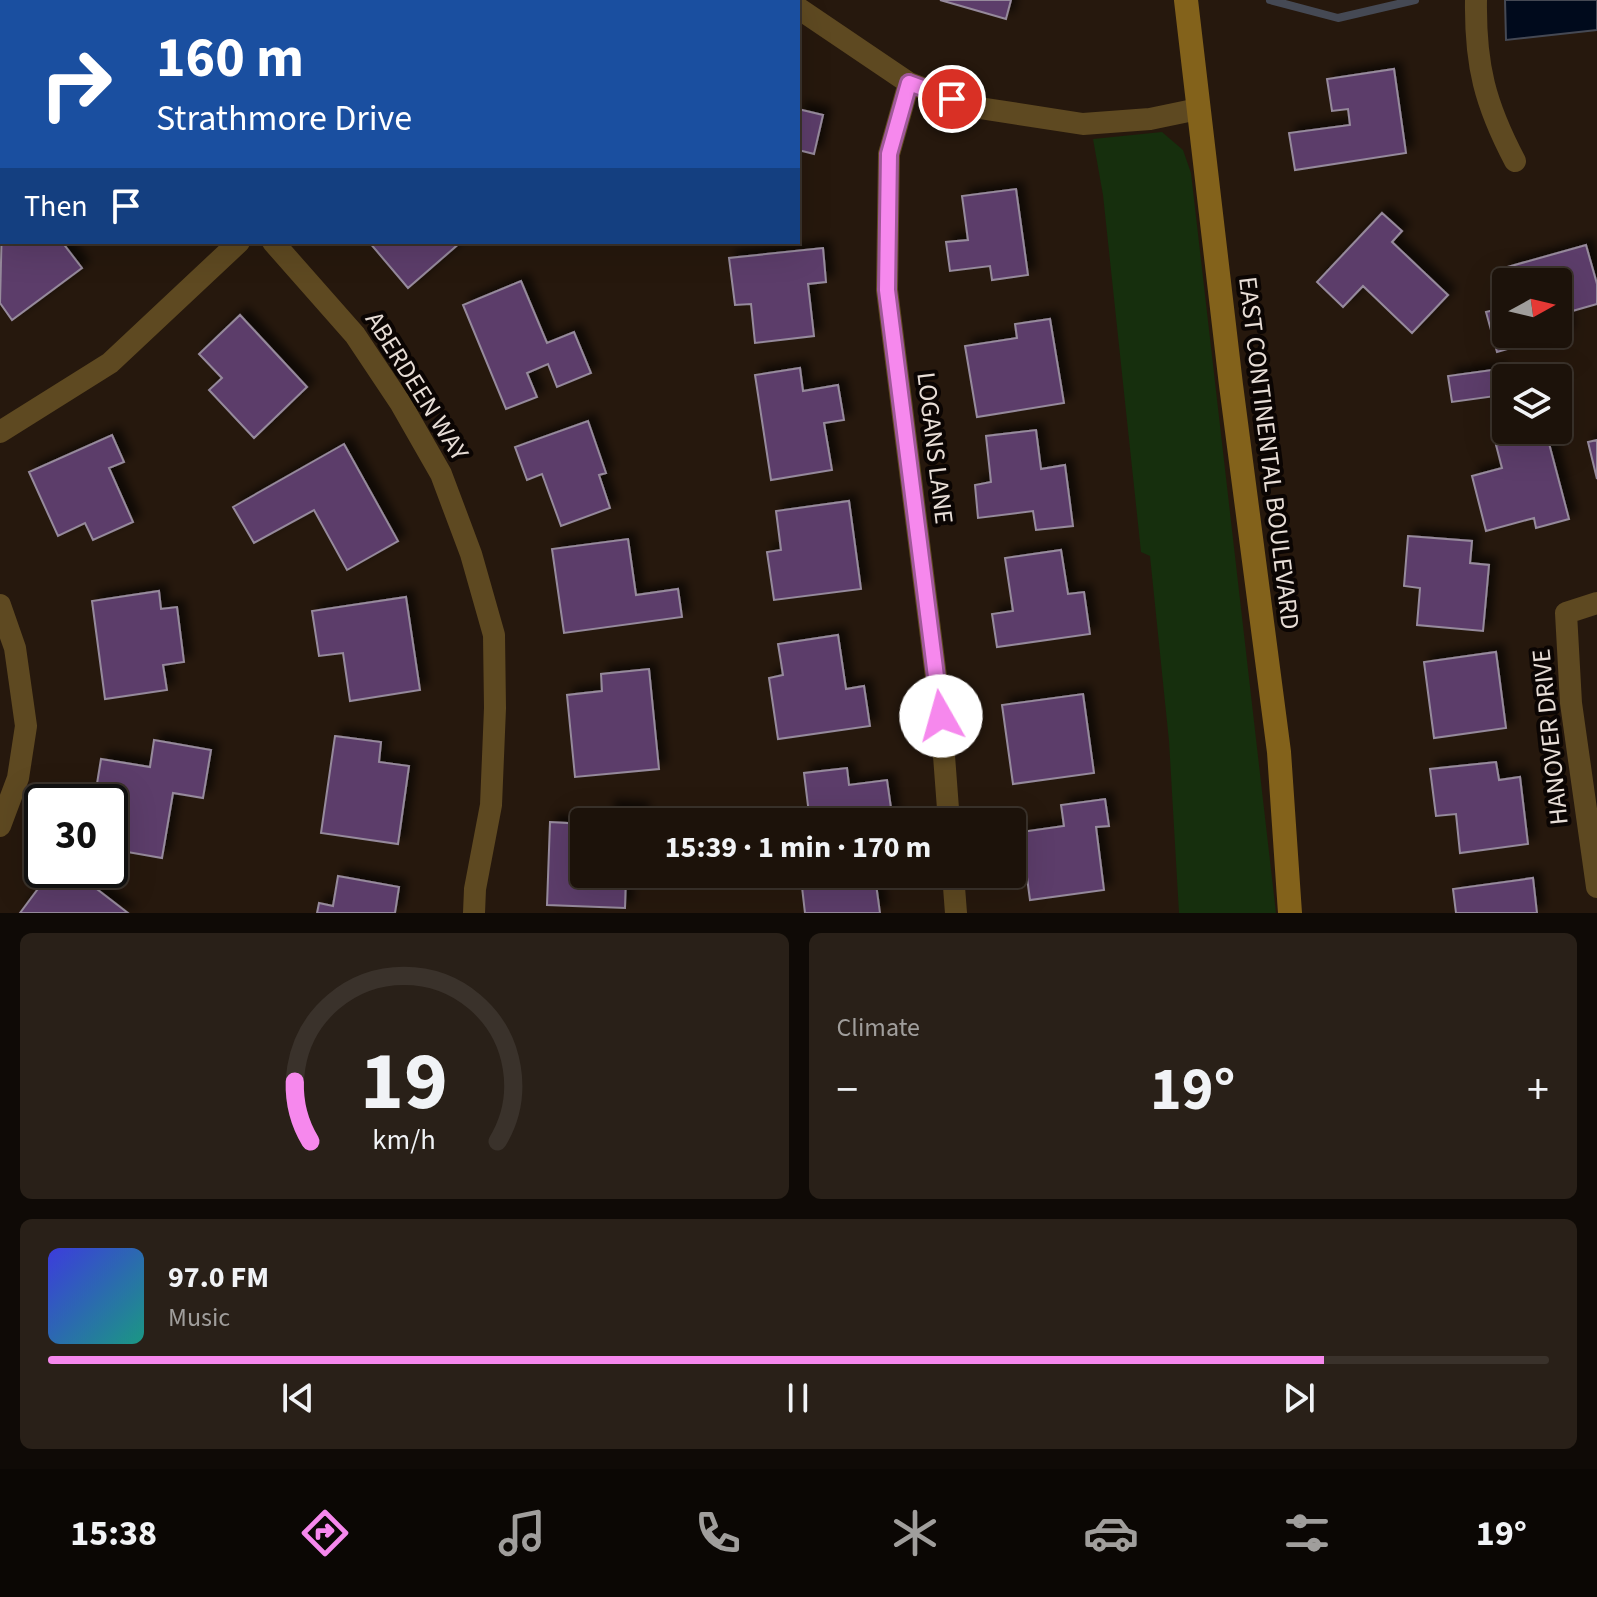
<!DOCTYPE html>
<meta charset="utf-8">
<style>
:root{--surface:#1c120a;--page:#292018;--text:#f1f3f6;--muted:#a09e9c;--line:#3a322b;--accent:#f688ed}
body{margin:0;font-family:"Source Sans 3",sans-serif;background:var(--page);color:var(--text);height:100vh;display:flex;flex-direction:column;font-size:30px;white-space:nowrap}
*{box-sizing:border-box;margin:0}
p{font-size:26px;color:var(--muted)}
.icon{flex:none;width:44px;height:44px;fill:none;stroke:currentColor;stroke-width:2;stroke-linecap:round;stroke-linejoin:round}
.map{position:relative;height:913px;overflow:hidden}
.panel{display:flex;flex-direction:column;gap:20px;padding:20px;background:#0f0a06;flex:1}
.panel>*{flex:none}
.banner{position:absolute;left:0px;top:0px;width:800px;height:244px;box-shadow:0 8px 32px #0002,0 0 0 2px var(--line);background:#1a4fa0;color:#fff;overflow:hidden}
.needle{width:52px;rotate:82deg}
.tools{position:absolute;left:1492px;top:268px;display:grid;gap:16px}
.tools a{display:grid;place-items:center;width:80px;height:80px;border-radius:8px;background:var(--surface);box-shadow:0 8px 32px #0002,0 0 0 2px var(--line);font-size:40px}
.speed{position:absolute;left:24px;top:784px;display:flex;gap:16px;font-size:40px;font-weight:700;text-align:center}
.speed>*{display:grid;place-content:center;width:104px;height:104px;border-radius:50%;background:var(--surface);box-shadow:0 8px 32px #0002,0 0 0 2px var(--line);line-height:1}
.speed .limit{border:4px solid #111;border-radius:12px;background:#fff;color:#111}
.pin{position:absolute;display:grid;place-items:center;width:68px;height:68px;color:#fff;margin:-34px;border:4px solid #fff;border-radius:50%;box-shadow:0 2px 8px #0007}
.me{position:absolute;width:88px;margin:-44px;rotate:353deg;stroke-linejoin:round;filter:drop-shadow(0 0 6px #0008)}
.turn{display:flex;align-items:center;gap:28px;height:168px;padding:0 24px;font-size:36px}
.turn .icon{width:104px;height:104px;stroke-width:2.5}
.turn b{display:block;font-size:56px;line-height:68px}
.then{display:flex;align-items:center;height:76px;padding:0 24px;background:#0003;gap:16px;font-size:30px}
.big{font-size:60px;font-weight:700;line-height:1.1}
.panel .widget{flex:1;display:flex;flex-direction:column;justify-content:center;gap:12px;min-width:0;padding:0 28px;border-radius:12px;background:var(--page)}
.panel .dial{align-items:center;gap:0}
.dial svg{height:208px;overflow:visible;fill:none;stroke:var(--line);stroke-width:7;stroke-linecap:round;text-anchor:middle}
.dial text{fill:var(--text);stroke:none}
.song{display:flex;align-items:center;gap:24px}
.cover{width:96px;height:96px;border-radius:12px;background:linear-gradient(135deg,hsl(240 70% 55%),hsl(170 70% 35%))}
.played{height:8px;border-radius:4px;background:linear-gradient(90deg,var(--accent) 85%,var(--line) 85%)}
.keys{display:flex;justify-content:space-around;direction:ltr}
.heat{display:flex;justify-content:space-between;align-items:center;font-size:44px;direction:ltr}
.panel .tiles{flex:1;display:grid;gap:20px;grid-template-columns:1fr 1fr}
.widget:last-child{grid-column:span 2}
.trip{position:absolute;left:570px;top:808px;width:456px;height:80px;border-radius:8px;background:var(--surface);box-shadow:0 8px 32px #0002,0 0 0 2px var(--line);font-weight:700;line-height:80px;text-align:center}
.menu{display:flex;height:128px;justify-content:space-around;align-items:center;background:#0b0704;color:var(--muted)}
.menu .icon{width:56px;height:56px}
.menu .current{color:var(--accent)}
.menu b{font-size:36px;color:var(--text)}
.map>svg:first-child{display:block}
</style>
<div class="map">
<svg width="1597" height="913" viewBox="0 0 1597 913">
<defs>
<filter id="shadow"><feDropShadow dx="7" dy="-7" stdDeviation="4" flood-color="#0009"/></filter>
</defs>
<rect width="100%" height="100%" fill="#26180d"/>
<path fill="#162f0d" d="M 0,0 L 167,0 L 2,2 L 0,154 Z
M 1162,132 L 1183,150 L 1191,173 L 1276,913 L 1179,913 L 1169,741 L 1150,556 L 1141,552 L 1103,195 L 1093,139 Z"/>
<path fill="#000a1c" stroke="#454954" stroke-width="2" d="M 1505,0 L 1597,0 L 1597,30 L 1506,40 Z"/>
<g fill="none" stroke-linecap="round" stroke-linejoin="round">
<path stroke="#454954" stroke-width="8" d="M 1270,0 L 1338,18 L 1415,0"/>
</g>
<path fill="#5c3e6a" stroke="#968a9c" stroke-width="2" filter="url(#shadow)" d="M 249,0 L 365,0 L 366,2 L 247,2 Z
M 940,0 L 1011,0 L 1006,19 Z
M 1394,69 L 1406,153 L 1295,170 L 1289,133 L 1350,125 L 1348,109 L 1332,111 L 1327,79 Z
M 798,109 L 823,115 L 814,154 L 798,150 Z
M 1016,189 L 1028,275 L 992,280 L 990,266 L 950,271 L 946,242 L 968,240 L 962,196 Z
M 1382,213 L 1402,231 L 1392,242 L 1448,295 L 1412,333 L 1363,286 L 1343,307 L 1317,282 Z
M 2,222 L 2,242 L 62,242 L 82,268 L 12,320 L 0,303 Z
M 369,242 L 461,242 L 408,288 Z
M 1586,245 L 1597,284 L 1597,304 L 1562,314 L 1567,332 L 1497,352 L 1486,312 L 1506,307 L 1506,334 L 1558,334 L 1558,282 L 1508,282 L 1504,268 Z
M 823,248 L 826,282 L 808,284 L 814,336 L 755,343 L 751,304 L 735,305 L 729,258 Z
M 521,281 L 547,343 L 574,332 L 591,373 L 557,387 L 548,364 L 527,373 L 537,397 L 506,409 L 463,305 Z
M 240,315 L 307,387 L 254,438 L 209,390 L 222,378 L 199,354 Z
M 1050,319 L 1064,403 L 977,417 L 965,346 L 1017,338 L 1015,324 Z
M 800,368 L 803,391 L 838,385 L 844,420 L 824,423 L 832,470 L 771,480 L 755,375 Z
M 1499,369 L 1503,395 L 1452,402 L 1448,376 Z
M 588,421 L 606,473 L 599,475 L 610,508 L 561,526 L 542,474 L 527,480 L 515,447 Z
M 1036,430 L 1041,469 L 1065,465 L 1073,526 L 1036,530 L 1033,511 L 978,518 L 975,485 L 991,482 L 986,436 Z
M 1546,432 L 1569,519 L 1536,528 L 1534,518 L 1486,531 L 1472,476 L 1502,468 L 1496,445 Z
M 112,435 L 124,462 L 109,468 L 133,522 L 93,540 L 85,523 L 58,536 L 29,472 Z
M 1597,440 L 1597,479 L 1588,442 Z
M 344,444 L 398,541 L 347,570 L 314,510 L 254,543 L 233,507 Z
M 849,501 L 861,589 L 774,600 L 767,552 L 781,550 L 776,511 Z
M 1408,536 L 1472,541 L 1470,563 L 1489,565 L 1483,631 L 1417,625 L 1420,588 L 1404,586 Z
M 628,539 L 636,595 L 678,589 L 682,617 L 564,633 L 552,549 Z
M 1061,550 L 1068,594 L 1084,592 L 1090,634 L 997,647 L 992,614 L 1013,611 L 1005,558 Z
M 159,591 L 161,609 L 177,607 L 184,662 L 163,665 L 167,690 L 105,699 L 92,601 Z
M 406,597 L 420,690 L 350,701 L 343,653 L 319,656 L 312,611 Z
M 838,635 L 846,689 L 864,686 L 870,726 L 778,739 L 769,678 L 783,675 L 778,644 Z
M 1496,652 L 1506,728 L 1434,738 L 1424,662 Z
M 649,669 L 659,769 L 575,777 L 567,695 L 602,691 L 601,674 Z
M 1083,694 L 1094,773 L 1013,784 L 1002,705 Z
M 335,736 L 381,742 L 379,762 L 409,766 L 398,844 L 321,833 Z
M 154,740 L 211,750 L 203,798 L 173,793 L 162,858 L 110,849 L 110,802 L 94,802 L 101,759 L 150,767 Z
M 1496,762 L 1499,780 L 1520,777 L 1528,844 L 1460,853 L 1456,814 L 1436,816 L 1430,769 Z
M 847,768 L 849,785 L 887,780 L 893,822 L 810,822 L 804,773 Z
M 1105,799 L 1109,826 L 1096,827 L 1104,890 L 1030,900 L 1021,832 L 1064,826 L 1061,805 Z
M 608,807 L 642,809 L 641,822 L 608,822 Z
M 550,822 L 584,824 L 584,874 L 626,874 L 625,908 L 547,905 Z
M 52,870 L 72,870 L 128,913 L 20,913 Z
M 338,876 L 399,887 L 395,913 L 317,913 L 319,903 L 333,906 Z
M 875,877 L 880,913 L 805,913 L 802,887 Z
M 1533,878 L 1537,913 L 1456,913 L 1453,889 Z"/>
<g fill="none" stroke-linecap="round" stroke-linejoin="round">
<path stroke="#7a6d64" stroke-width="5" stroke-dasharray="8 4" stroke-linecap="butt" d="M 78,2 L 80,0
M 0,64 L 2,61"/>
<path stroke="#5e4921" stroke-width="22" d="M 1476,0 C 1475,65 1485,104 1515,161
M 540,2 L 545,0
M 798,8 L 909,83 L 973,107 L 1083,124 L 1150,119 L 1198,109
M 909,83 L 889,154 L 887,290 L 941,716 L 949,822
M 273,242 L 355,335 L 401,404 L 441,474 L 471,554 L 494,635 L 495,708 L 491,805 L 475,889 L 474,913
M 0,432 L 110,363 L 239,242
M 1597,603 L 1566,613 L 1571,703 L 1597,887
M 0,605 L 15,648 L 26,726 L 18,778 L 0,826
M 953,874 L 956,913"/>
<path stroke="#83621b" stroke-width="24" d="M 1186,0 L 1231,385 L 1279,752 L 1290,913"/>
</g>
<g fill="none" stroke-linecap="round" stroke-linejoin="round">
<defs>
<path id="route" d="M 941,716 L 887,290 L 889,154 L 909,83 L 952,99"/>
</defs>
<use href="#route" stroke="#a0589a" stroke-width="20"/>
<use href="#route" stroke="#f688ed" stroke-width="14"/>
</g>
<g text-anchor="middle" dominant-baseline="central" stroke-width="8" stroke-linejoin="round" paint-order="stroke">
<g font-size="26" fill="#e7ddd6" stroke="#0b0503">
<text transform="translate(417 386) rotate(58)">ABERDEEN WAY</text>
<text transform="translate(935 448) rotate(83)">LOGANS LANE</text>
<text transform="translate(1269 453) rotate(83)">EAST CONTINENTAL BOULEVARD</text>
<text transform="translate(1550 737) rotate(-96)">HANOVER DRIVE</text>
</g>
</g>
</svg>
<div class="tools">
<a><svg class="needle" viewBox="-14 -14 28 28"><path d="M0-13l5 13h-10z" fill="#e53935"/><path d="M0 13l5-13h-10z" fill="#a09e9c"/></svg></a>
<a><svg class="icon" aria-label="layers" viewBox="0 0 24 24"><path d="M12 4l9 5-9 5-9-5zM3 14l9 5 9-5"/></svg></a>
</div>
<div class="speed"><div class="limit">30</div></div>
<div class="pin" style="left:952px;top:99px;background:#d93025"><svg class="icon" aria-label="arrive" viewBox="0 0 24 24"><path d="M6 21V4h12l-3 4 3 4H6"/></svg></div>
<svg class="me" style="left:941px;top:716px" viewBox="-20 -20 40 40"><circle r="19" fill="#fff"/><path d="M0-13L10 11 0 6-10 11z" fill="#f688ed"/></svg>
<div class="trip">15:39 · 1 min · 170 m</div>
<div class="banner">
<div class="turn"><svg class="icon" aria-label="right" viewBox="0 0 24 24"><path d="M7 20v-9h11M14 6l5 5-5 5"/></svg><div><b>160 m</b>Strathmore Drive</div></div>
<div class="then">Then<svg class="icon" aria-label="arrive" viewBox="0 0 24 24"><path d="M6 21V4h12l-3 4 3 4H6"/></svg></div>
</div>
</div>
<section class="panel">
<div class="tiles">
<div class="widget dial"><svg viewBox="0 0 100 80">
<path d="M14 69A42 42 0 1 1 86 69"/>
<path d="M14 69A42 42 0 0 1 8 46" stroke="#f688ed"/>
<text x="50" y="56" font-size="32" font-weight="700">19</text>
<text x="50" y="72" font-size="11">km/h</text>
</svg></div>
<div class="widget"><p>Climate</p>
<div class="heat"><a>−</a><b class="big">19°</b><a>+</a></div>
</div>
<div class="widget">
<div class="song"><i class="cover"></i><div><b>97.0 FM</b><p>Music</p></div></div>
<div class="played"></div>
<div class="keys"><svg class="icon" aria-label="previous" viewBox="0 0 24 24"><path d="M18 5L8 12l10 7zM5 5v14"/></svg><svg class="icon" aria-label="pause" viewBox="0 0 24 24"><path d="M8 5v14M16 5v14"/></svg><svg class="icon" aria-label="next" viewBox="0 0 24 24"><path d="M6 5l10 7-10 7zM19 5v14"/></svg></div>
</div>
</div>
</section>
<nav class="menu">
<b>15:38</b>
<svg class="icon current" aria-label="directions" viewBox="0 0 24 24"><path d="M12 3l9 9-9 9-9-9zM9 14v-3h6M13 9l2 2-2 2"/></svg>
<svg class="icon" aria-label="music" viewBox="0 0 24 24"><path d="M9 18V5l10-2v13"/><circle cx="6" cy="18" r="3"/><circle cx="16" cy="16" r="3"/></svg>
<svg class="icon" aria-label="phone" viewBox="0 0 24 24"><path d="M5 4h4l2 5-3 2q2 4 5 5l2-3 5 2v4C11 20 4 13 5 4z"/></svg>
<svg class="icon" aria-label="climate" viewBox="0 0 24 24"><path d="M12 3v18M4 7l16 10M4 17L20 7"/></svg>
<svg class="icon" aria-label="car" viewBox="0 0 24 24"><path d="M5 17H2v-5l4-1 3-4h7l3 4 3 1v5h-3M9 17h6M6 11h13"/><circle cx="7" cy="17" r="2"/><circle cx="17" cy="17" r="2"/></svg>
<svg class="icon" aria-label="filters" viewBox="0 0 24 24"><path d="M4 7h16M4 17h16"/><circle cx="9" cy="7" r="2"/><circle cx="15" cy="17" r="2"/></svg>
<b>19°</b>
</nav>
